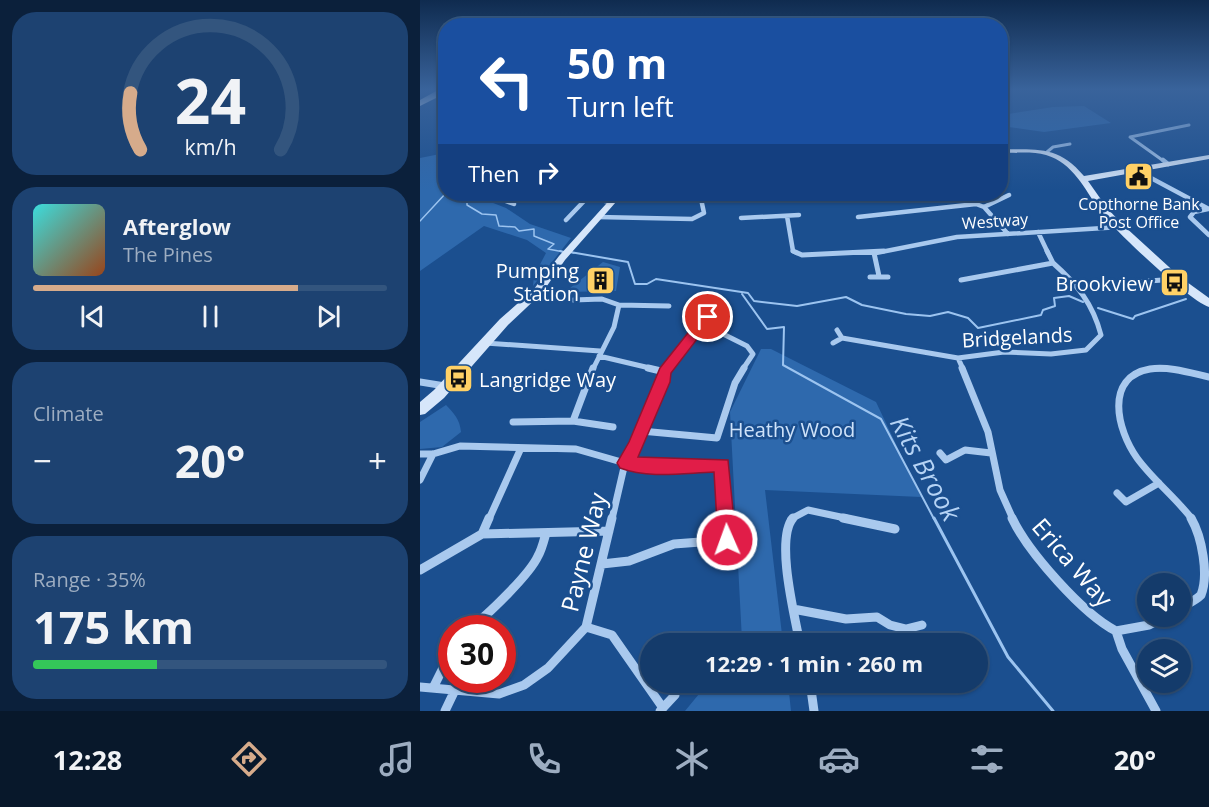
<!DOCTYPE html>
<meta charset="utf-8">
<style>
:root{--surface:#143b6b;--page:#1d4271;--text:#f1f3f6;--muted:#9dadc1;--line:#33557e;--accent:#d6ab8b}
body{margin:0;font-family:"Open Sans",sans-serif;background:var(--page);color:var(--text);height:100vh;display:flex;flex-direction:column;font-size:22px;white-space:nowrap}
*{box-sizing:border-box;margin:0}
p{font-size:20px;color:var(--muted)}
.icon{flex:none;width:33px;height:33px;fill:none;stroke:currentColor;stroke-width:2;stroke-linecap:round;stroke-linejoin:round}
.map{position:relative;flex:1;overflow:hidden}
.side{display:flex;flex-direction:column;gap:12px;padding:12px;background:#0b203b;width:420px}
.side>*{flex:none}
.top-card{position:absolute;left:18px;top:18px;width:570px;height:183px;border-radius:24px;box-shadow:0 2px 4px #0004,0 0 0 2px var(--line);background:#1a4fa0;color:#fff;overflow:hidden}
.tools{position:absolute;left:717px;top:573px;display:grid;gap:12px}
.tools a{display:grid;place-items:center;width:54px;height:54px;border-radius:50%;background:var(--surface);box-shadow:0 2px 4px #0004,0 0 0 2px var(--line);font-size:30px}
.speed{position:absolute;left:18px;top:615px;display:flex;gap:12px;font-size:30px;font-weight:700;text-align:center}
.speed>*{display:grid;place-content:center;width:78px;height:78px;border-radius:50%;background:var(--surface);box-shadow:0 2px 4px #0004,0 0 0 2px var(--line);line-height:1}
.speed .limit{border:9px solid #d22;background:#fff;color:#111}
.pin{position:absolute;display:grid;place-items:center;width:51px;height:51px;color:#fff;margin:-26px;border:3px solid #fff;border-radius:50%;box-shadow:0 2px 6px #0007}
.me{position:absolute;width:66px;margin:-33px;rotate:358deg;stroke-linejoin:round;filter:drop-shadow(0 0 4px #0008)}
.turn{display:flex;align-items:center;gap:21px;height:126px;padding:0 30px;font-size:27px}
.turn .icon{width:78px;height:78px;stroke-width:2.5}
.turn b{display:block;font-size:42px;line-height:51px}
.then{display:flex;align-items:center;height:57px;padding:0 30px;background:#0003;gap:12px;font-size:22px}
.big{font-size:45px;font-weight:700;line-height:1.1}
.side .card{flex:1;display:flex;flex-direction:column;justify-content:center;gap:9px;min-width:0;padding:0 21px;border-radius:24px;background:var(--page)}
.side .dial{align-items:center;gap:0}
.dial svg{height:156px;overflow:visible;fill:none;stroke:var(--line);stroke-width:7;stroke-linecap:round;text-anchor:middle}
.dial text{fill:var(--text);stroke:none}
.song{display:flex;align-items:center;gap:18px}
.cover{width:72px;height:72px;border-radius:9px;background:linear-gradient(135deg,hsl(180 70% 55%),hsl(20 70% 35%))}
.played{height:6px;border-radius:3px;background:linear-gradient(90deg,var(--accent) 75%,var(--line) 75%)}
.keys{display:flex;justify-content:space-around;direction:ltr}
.heat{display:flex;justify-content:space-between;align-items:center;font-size:33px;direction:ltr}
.charge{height:9px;border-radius:4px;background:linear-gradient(90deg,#34c759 35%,var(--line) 0)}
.trip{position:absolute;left:220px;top:633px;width:348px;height:60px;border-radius:30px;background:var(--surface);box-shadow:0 2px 4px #0004,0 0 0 2px var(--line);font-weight:700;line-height:60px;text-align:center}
.menu{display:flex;height:96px;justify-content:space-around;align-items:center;background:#08182b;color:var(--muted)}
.menu .icon{width:42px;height:42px}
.menu .on{color:var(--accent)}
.menu b{font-size:27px;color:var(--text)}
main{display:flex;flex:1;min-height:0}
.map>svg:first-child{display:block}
</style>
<main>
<section class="side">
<div class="card dial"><svg viewBox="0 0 100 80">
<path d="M14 69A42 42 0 1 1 86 69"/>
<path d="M14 69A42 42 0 0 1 9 40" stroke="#d6ab8b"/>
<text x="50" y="56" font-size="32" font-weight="700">24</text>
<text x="50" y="72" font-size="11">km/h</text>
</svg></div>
<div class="card">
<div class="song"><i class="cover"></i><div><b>Afterglow</b><p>The Pines</p></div></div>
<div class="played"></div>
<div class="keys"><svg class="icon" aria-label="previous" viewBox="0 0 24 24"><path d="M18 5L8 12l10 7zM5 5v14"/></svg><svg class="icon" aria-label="pause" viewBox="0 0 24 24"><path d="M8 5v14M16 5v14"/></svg><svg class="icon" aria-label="next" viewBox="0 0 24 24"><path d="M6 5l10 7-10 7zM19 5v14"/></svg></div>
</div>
<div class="card"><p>Climate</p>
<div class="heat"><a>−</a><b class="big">20°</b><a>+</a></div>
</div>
<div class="card"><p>Range · 35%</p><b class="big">175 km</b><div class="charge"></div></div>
</section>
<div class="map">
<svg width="789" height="711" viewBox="0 0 789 711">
<rect width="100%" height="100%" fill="#1b4f8f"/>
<path fill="#2e69ad" d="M 664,106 L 691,123 L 624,132 L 581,126 L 581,115 L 633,107 Z
M 25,153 L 26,194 L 56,194 L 63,199 L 86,208 L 110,224 L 151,238 L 113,286 L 114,276 L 126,253 L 107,240 L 64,226 L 0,271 L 0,158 Z
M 183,262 L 200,267 L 196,291 L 145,292 Z
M 341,349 L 351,349 L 456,402 L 501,497 L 345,490 L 363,643 L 319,643 L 322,640 L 310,412 Z
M 26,405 C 34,413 40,420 41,432 L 22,447 L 0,449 L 0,422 Z
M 288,683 L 368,683 L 371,711 L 265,711 Z"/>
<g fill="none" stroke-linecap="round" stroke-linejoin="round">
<path stroke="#9cc4f0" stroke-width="1.5" d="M 42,194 L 40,198 L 47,201 L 47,205 L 62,214 L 76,215 L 79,226 L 95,227 L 99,231 L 114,229 L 114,236 L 134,244 L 128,249 L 144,252
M 0,221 L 26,193
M 150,252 L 154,253"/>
<path stroke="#9cc4f0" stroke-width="2" d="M 140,251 L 144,252
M 150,252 L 208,262 L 215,284 L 227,284 L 236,279 L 328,293 L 334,301 L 377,306 L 426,297 L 442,305 L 486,314 L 510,316 L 528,312 L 548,318 L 558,328 L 621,315 L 623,310 L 635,306 L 634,298 L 649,296 L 663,302
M 322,294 L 347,329 L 364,327 L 363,365 L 461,419 L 514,519
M 678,308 L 713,319 L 715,316 L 766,299"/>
<path stroke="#9cc4f0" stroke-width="3" d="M 514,518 L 588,657 L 633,711"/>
<path stroke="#a9c9ee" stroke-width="3" d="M 627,152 L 633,147 L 650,144
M 745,162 L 710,137 L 769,125"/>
<path stroke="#a9c9ee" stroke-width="4.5" d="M 743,160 L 748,164
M 716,170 L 789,209
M 145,194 L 191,202
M 70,195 L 94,204
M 83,200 L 99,194
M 564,207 L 589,195
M 788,209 L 774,212 L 770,217 L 789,235
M 367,216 L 373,251 L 377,253
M 178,217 L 272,219 L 284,213 L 280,194
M 438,217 L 556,204 L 564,207 L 588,234
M 321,218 L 379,215
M 146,220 L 166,199
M 618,232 L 628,253
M 456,253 L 537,237 L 700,227"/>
<path stroke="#a9c9ee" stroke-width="5" d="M 373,251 L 382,255 L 464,251
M 454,253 L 459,276
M 450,277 L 468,277
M 541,280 L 633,263 L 627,251
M 702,283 L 756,279
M 153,300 L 182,299 L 199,305 L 194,327 L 173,369
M 199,305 L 249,306
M 283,324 L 327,346 L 333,354 L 323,369
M 422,338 L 538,358 L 584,352 L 631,354 L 666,350 L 681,335 C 673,304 657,284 633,263
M 65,343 L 180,351
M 413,343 L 422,338 L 417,330
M 179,356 L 234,369
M 538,358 L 543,369
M 247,369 L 287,317
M 729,369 L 750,369"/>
<path stroke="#a9c9ee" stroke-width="7" d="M 542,368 L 568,432 L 580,490 L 593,519
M 245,372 L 248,368
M 0,382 L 25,386
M 153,421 L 173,368
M 93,422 L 153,421 L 193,427
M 221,431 L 297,438 L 315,383 L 324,368
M 520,453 L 526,460 L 545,450 L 571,453
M 0,454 L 13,454 L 40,446 L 156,449 L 205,463 L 237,467 L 302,465 L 305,519
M 0,480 L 13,454
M 697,493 L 706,502 L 739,483
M 69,519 L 101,448
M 192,519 L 205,463 L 216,446 L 243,382 L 245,372 L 228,368
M 371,519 L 388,510 L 430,519
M 772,519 C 755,497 733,480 717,458 C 697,430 684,377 730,369 C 749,366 771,373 789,377"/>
<path stroke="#a9c9ee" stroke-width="9" d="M 305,518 L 307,559
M 373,518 C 355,539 375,617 380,644
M 423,518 L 475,529
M 592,518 C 608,552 663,614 696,631 L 702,649 L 736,711
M 62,534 L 69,518
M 182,564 L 209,561 L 254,544 L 307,540
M 0,570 L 62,534 L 189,531
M 760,608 C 767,604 775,601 781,595 C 789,575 782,537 771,518
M 373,609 L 426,619 L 457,617 L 470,625 L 486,629 L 502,625
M 166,627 L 192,635 L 243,708
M 50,628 C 67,616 110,574 118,556 C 122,549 124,540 126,533
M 696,631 L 729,625 L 746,616
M 390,682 L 394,711
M 0,687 L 79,694 L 104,685 L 128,668 L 166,627 L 192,518
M 13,688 L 32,650
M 25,711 L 35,690
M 240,711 L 255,695"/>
<path fill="#d6e6fa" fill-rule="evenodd" d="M 580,149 C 618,150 638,145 664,176 L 789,155 L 789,159 L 668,181 L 687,208 L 703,225 L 760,277 L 789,298 L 789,307 C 768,300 693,229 679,210 C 665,189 653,163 626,155 C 613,151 594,153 580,153 Z
M 195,194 L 203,194 L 145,260 L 122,293 L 88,325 L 24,398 L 5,414 L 0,415 L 0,402 L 14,390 L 80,319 L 114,289 L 139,256 Z"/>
<path fill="#fff" fill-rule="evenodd" d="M 18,90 L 26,90 L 26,93 L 0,106 L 0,100 Z"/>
</g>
<path fill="#3a679d" d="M 185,276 L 186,279 L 181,285 L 173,283 L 172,280 Z"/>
<path fill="#305480" d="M 185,276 L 186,279 L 181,285 L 180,282 Z"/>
<path fill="#4478b7" stroke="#305480" stroke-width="1.5" d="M 177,275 L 185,276 L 180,282 L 172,280 Z"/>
<linearGradient id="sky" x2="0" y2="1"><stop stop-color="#0f2b4f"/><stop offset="0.47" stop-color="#39639b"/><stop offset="1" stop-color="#39639b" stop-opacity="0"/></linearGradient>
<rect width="789" height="190" fill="url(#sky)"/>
<path fill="#e11d48" stroke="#92132f" stroke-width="1.5" d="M 288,313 L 294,317 L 251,373 L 250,382 L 218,457 L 308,460 L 316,540 L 313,546 L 307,549 L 300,546 L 298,540 L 294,472 C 264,473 229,479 200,468 L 197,463 L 209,442 L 240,368 L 283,314 Z"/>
<defs>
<symbol id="civic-square" viewBox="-11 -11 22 22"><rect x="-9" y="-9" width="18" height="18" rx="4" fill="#ffd166" stroke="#1b4f8f"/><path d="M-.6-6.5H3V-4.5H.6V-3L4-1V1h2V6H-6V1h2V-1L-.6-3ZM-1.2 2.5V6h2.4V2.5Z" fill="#111"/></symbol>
<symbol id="building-square" viewBox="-11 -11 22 22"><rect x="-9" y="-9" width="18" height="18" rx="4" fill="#ffd166" stroke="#1b4f8f"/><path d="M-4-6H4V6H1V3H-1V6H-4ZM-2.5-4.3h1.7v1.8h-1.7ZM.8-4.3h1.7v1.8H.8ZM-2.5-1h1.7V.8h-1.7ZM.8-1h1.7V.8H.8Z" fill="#111"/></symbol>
<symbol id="bus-square" viewBox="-11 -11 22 22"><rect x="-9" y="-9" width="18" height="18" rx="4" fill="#ffd166" stroke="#1b4f8f"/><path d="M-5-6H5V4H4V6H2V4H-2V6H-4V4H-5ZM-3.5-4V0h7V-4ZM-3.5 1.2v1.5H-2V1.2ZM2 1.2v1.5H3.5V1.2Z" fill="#111"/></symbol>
</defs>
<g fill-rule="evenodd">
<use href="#civic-square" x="702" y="160" width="33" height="33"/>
<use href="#building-square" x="164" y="264" width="33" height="33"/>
<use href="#bus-square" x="738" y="266" width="33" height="33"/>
<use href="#bus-square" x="22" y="362" width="33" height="33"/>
</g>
<g text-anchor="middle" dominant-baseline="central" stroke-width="5" stroke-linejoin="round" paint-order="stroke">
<g font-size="16" fill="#fff" stroke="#1b4f8f">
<text x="719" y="204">Copthorne Bank<tspan x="719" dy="18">Post Office</tspan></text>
</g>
<g font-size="16" fill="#fff" stroke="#1b4f8f">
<text transform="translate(575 221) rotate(-4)">Westway</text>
</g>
<g font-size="20" fill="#fff" stroke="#1b4f8f" text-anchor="end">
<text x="159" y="270">Pumping<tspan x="159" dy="23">Station</tspan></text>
<text x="733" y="283">Brookview</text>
<text x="59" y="379" text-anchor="start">Langridge Way</text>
</g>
<g font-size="20" fill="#fff" stroke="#1b4f8f">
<text transform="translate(597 337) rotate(-3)">Bridgelands</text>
</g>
<g font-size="20" fill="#cfe3fa" stroke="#1b4f8f">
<text x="372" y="429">Heathy Wood</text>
</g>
<g font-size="24" fill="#fff" stroke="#1b4f8f">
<text transform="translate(163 552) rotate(-76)">Payne Way</text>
<text transform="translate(653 562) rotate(49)">Erica Way</text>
</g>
<g font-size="26" font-style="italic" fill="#b5d3f5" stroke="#1b4f8f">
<text transform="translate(506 468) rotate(61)">Kits Brook</text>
</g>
</g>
</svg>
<div class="tools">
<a><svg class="icon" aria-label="sound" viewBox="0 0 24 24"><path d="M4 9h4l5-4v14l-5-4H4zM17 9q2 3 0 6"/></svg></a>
<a><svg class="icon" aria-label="layers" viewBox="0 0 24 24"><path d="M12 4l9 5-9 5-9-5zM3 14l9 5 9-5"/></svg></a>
</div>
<div class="speed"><div class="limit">30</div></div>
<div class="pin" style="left:288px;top:317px;background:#d93025"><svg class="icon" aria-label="arrive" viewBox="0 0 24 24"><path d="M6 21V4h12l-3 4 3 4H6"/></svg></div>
<svg class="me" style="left:307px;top:540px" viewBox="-20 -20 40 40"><circle r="17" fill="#e11d48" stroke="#fff" stroke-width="3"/><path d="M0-11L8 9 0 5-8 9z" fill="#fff"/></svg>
<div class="trip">12:29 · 1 min · 260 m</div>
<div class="top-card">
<div class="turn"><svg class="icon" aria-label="left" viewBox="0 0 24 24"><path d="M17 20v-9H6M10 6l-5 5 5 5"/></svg><div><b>50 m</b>Turn left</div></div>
<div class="then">Then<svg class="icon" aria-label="right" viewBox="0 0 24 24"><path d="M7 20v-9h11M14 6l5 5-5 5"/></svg></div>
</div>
</div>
</main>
<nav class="menu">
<b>12:28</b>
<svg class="icon on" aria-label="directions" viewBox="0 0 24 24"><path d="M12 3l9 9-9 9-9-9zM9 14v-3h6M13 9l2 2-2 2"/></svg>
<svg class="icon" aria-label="music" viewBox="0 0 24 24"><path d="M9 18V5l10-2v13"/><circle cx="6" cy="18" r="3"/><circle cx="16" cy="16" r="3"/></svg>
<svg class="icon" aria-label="phone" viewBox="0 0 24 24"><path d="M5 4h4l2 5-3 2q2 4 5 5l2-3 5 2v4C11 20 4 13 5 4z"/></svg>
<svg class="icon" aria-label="climate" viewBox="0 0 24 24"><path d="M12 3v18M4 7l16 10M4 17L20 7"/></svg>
<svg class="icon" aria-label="car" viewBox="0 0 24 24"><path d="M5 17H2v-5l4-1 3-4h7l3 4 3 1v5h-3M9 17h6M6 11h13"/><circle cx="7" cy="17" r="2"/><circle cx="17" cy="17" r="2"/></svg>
<svg class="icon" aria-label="filters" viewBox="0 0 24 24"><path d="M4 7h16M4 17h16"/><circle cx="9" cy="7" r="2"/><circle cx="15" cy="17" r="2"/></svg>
<b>20°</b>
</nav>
